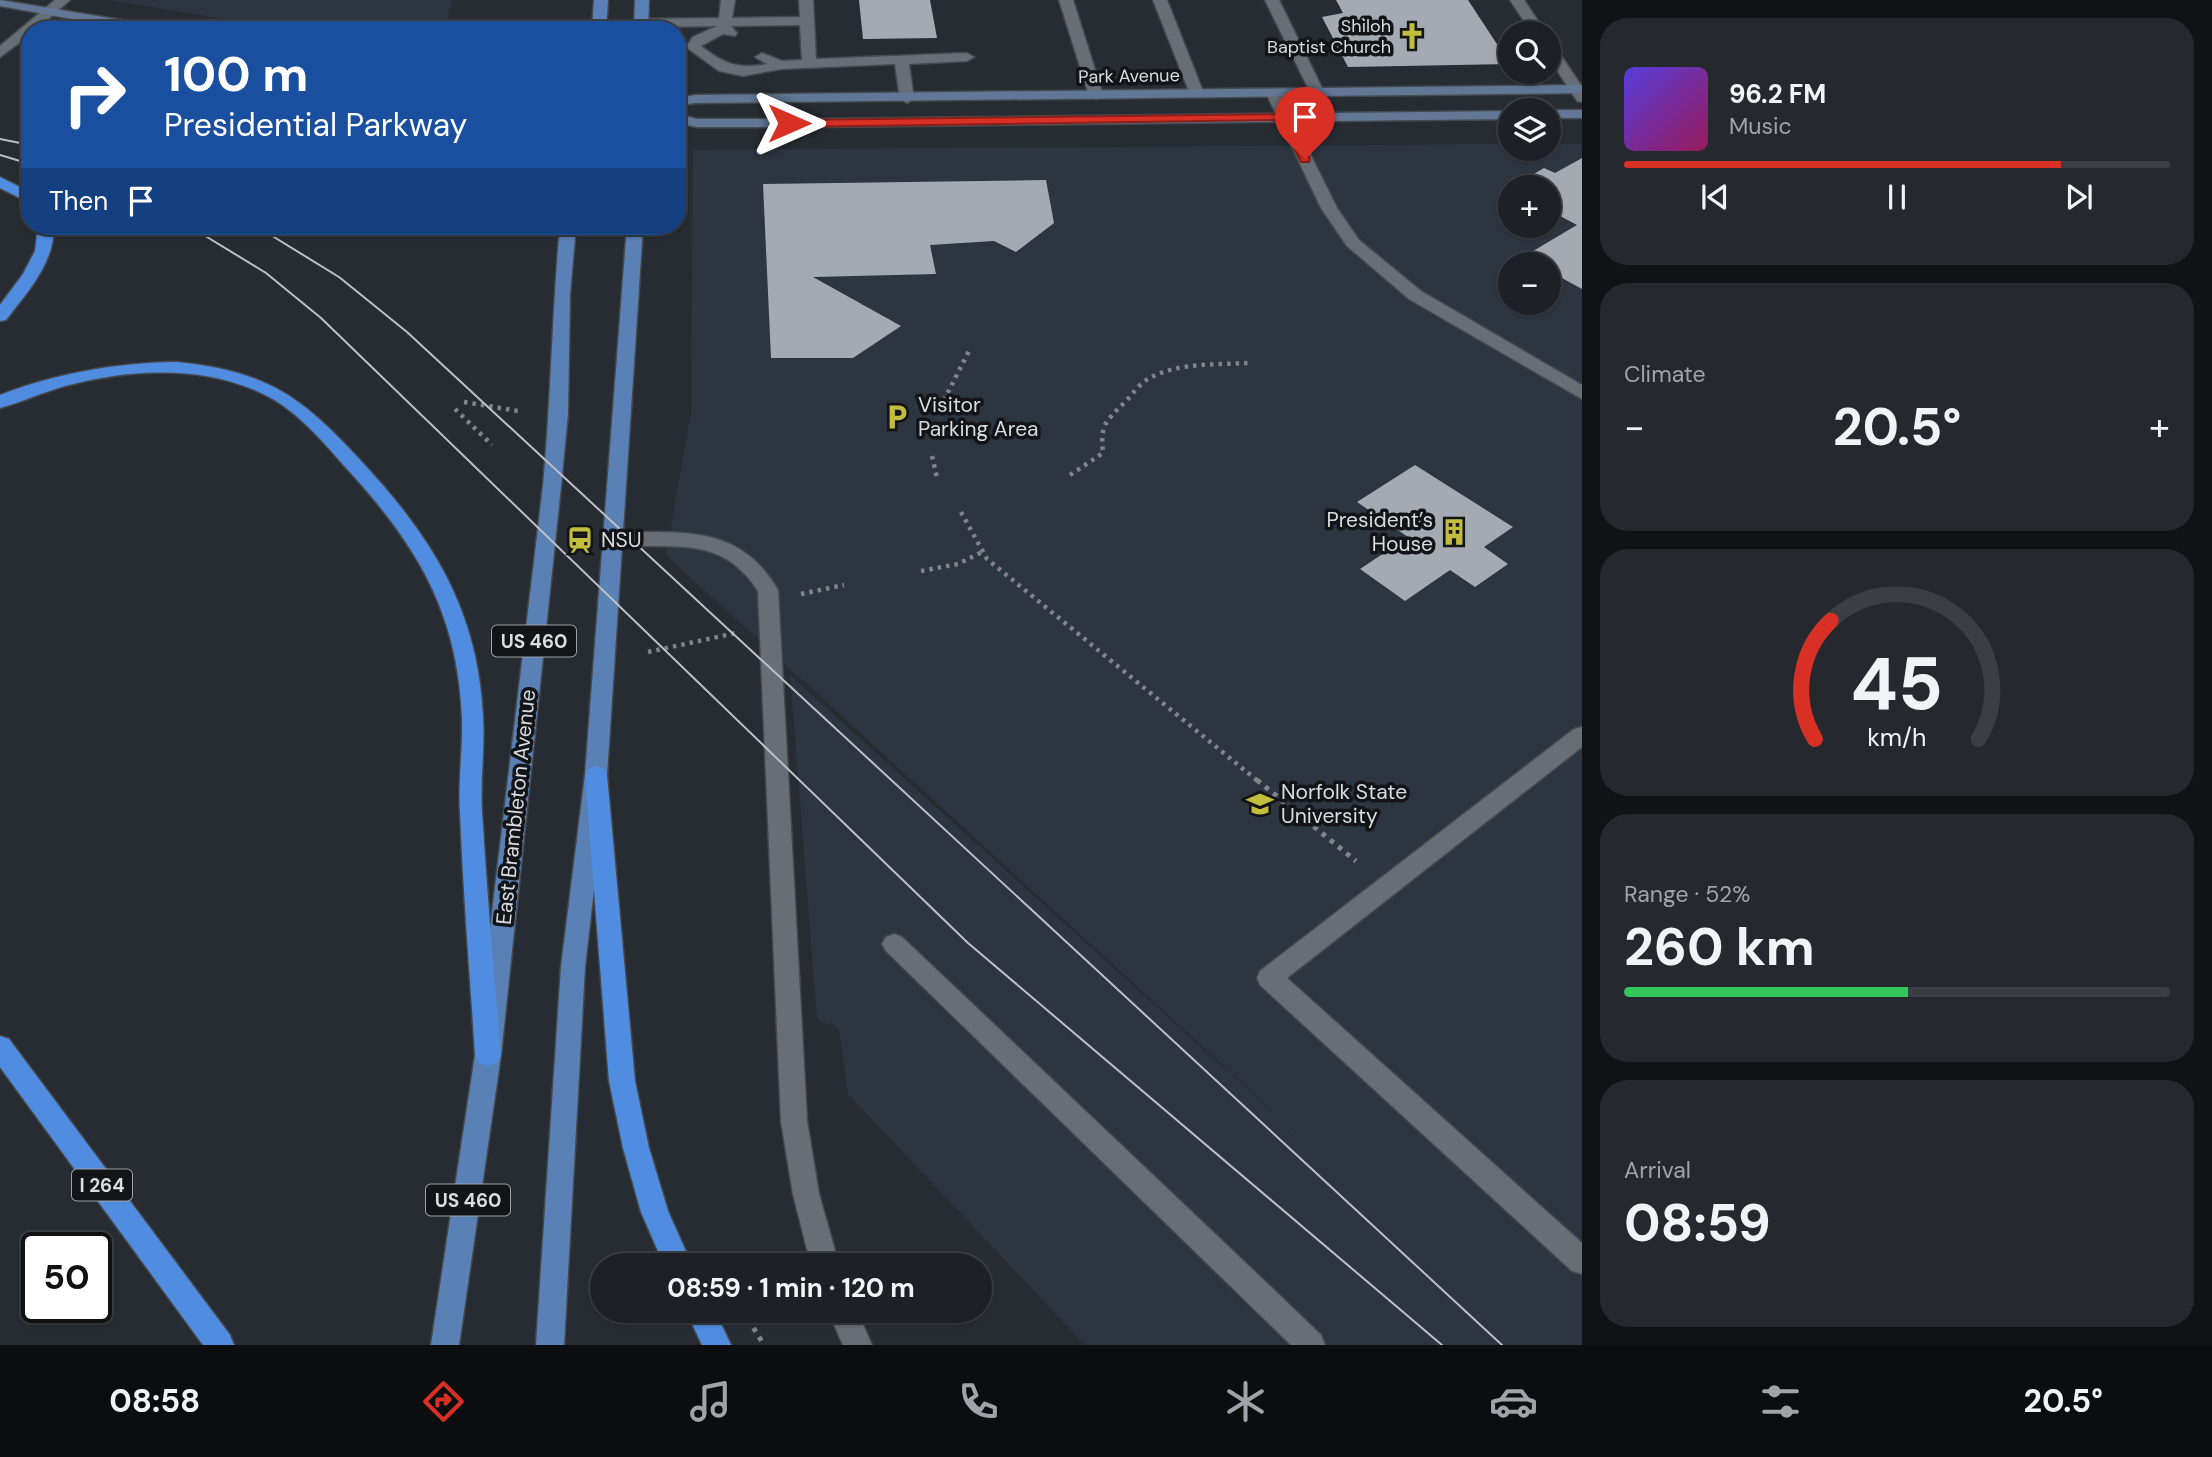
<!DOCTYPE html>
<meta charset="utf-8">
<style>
:root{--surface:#1d2126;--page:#25292e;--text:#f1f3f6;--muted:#a0a3a7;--line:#3b3e43;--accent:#d93025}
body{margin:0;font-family:"DM Sans",sans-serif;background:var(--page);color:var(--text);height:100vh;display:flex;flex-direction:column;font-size:26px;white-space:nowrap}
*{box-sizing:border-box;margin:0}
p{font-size:23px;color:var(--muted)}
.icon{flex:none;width:38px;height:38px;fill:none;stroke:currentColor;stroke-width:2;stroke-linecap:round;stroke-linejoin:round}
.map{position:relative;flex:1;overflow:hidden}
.details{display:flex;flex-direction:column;gap:18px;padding:18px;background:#101215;width:630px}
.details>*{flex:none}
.top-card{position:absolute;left:21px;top:21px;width:665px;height:214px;border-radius:28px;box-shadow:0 2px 5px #0004,0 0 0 2px var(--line);background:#1a4fa0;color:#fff;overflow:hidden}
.tools{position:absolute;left:1498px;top:21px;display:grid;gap:14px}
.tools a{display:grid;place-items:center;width:63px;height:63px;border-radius:50%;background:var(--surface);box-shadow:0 2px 5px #0004,0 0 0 2px var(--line);font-size:35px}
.speed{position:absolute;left:21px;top:1232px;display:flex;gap:14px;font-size:35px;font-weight:700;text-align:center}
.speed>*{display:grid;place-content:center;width:91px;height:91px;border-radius:50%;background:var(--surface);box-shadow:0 2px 5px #0004,0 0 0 2px var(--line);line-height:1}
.speed .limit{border:4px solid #111;border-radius:10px;background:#fff;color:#111}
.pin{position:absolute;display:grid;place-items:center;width:60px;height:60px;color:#fff;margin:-72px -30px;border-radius:50% 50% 50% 0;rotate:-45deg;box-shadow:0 0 7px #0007}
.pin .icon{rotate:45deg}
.me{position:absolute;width:77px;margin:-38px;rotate:90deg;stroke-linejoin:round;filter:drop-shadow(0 0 5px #0008)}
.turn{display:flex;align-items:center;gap:24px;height:147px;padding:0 28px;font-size:32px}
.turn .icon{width:91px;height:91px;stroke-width:2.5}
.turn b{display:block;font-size:49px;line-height:60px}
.then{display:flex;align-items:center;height:66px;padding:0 28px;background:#0003;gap:14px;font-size:26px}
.big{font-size:52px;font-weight:700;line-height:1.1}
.details .tile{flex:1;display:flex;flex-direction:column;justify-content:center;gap:10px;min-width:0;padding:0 24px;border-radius:28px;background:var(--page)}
.details .dial{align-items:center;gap:0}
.dial svg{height:182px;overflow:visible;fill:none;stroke:var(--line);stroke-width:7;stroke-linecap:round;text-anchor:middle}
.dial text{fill:var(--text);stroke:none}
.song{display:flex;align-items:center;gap:21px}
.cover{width:84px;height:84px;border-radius:10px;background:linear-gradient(135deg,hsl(250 70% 55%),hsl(330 70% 35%))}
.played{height:7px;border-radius:4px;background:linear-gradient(90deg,var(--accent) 80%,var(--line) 80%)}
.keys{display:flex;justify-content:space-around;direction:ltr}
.heat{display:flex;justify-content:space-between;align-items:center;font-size:38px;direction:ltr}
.charge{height:10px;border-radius:5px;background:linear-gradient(90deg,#34c759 52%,var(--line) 0)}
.trip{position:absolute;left:590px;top:1253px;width:402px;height:70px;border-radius:35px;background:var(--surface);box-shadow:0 2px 5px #0004,0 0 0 2px var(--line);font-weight:700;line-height:70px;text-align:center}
.tab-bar{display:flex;height:112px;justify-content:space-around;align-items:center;background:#0c0d0f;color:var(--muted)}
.tab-bar .icon{width:49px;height:49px}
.tab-bar .on{color:var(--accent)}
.tab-bar b{font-size:32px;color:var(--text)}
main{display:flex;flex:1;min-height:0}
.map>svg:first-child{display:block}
</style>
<main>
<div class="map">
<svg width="1582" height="1345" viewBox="0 0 1582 1345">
<rect width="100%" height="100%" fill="#272c33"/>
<path fill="#2d3541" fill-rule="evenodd" d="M 109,0 L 452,0 L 445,30 L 289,30 Z
M 1510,144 L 1510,149 L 1549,149 L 1549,144 L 1582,144 L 1582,1345 L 1085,1345 L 848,1094 L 839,1029 L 832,1023 L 826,1024 L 817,1019 L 790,675 L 1336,1169 L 666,555 L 691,412 L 693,150 ZM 1510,187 L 1549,187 L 1549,226 L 1510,226 ZM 1510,264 L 1549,264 L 1549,303 L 1510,303 Z"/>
<path fill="#a4aab2" d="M 859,0 L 930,0 L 937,38 L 863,39 Z
M 1336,0 L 1468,0 L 1510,64 L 1348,67 L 1322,17 L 1343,13 Z
M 1582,158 L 1582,289 L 1549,271 L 1549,264 L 1536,264 L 1523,257 L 1577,225 L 1549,210 L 1549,187 L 1508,189 L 1544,168 L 1555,173 Z
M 1046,180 L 1054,223 L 1016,252 L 994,241 L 930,245 L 936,274 L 813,277 L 901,326 L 853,358 L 771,358 L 763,184 Z
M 1415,465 L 1513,527 L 1484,547 L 1508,564 L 1475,587 L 1450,570 L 1405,601 L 1360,569 L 1408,537 L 1357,502 Z"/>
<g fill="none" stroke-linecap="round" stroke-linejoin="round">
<defs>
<path id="service" d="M 721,0 L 735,0 L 732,18 L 800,17 L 799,0 L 813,0 L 816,59 L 967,53 L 974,57 L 967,61 L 909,64 L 914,99 L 907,103 L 900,99 L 895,64 L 781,69 L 743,76 L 719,71 L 686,47 L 693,37 L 717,26 L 641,27 L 634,23 L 641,19 L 719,18 ZM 800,25 L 802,60 L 782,61 L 762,53 L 755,57 L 767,64 C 739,70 722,63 701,46 L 723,34 L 735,36 L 737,33 L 731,26 Z
M 1059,0 L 1073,0 L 1103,95 L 1101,98 L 1096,99 L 1089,95 Z
M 1153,0 L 1167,0 L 1204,94 L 1202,97 L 1192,97 L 1190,94 Z
M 1265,0 L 1279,0 L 1324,92 L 1322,95 L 1312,95 L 1310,92 Z
M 614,532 C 681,533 739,523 778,590 L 807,1121 L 819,1194 L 839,1265 L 811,1265 L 793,1194 L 781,1121 L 758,591 C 729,546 695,546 646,546 C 633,546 619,547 607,544 L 604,539 L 607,534 Z
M 1582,727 L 1582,747 L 1287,978 L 1582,1243 L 1582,1274 L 1572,1271 L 1260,985 L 1257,978 L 1260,971 L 1574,729 Z
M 894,934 L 902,937 L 1269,1285 L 1321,1335 L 1325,1345 L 1291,1345 L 886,951 L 882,944 L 886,937 Z
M 828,1311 L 857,1311 L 872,1345 L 843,1345 Z"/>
<path id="minor" d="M 55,0 L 70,0 L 36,30 L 30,30 L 30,35 L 0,57 L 0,46 Z
M 1510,0 L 1524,0 L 1546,33 L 1532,33 Z
M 1549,44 L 1554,45 L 1582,87 L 1582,102 L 1577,101 L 1549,58 Z
M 1273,89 L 1280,93 L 1337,208 L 1359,240 L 1421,291 L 1582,385 L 1582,399 L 1409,299 L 1347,246 L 1321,208 L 1266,93 Z"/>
<path id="secondary" d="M 0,0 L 158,26 L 165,30 L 133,30 L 0,6 Z
M 1582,85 L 1582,93 L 695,103 L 677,106 L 677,98 L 695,95 Z
M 1546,110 L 1582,110 L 1582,118 L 1549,118 L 1549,110 Z
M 1510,111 L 1510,119 L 812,127 L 697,127 L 677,123 L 677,114 L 697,119 L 812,119 Z"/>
<path id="primary" d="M 594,0 L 608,0 L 606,30 L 592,30 Z
M 635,0 L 649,0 L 648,30 L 634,30 Z
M 560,226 L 576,226 L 570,294 L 568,413 L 561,486 L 501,1055 L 459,1345 L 431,1345 L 475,1055 L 543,486 C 551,399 552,313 560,226 Z
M 627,226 L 643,226 L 607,775 L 585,967 L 564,1345 L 536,1345 L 561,967 L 585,775 Z"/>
<path id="motorway" d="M 0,177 L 30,192 L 30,203 L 0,188 Z
M 38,226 L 54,226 C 54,264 28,291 6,320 L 0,321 L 0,305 L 23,274 L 35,251 Z
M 176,362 C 267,371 301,396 361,461 C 432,537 478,610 483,717 C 485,749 480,780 482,812 C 487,893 494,974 501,1055 L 497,1063 L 488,1066 L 479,1063 L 475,1055 C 470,974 463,893 460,812 C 458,781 463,749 462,718 C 458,613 417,545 348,470 C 325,444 301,415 271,398 C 210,364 130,368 65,386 C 43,392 22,402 0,408 L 0,395 C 57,373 115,363 176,362 Z
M 596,766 L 604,769 L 607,775 L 635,1081 L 649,1148 L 668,1211 L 692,1265 L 664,1265 L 641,1212 L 623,1148 L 609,1081 L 585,775 L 588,769 Z
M 0,1036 L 9,1039 L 230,1335 L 234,1345 L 203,1345 L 0,1067 Z
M 686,1311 L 715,1311 L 731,1345 L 702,1345 Z"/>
</defs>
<use href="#service" stroke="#44494e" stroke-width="3"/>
<use href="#minor" stroke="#44494e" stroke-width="3"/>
<use href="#secondary" stroke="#44494e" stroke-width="3"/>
<use href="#primary" stroke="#44494e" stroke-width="3"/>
<use href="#motorway" stroke="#44494e" stroke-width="3"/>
<path stroke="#81858b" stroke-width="4.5" stroke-dasharray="3.5 5" stroke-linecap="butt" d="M 464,402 L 518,411
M 940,408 L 970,349
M 455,409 L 492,445
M 932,456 L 937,478
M 1070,475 L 1103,453 C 1100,425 1105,422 1125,402 C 1132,395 1139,384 1148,379 C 1177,362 1216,365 1249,363
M 961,512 L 987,559 L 1259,782
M 921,571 L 958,564 L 982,552
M 801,594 L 844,585
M 648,652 L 736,633"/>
<path stroke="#81858b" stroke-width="5" stroke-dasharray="4.5 6" stroke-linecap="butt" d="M 1257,780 L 1356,861
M 748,1319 L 764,1345"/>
<use href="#service" fill="#686e75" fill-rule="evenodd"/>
<use href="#minor" fill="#686e75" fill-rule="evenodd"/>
<use href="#secondary" fill="#617795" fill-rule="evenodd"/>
<use href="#primary" fill="#5a81b6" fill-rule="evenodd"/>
<use href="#motorway" fill="#508de1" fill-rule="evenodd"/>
<path stroke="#bdc0c6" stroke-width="2" d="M 0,139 L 30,145
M 0,155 L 30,164
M 189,226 L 266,273 L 321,318 L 968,943 L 1442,1345
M 256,226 L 339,277 L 407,332 L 1502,1345"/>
</g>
<path fill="#d93025" stroke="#8d1f18" stroke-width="2" d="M 1284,114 L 1290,117 L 1310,159 L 1309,162 L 1301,162 L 1280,120 L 789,127 L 783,123 L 789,120 Z"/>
<defs>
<symbol id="church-bare" viewBox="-9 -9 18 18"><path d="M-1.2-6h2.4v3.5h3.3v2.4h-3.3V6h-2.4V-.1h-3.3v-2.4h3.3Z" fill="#c3bd3e" stroke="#121417" stroke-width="2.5" paint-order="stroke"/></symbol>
<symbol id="parking-bare" viewBox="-9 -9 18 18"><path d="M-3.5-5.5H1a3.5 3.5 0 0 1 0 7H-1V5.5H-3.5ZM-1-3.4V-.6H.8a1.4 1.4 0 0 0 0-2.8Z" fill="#c3bd3e" stroke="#121417" stroke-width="2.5" paint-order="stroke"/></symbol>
<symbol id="building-bare" viewBox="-9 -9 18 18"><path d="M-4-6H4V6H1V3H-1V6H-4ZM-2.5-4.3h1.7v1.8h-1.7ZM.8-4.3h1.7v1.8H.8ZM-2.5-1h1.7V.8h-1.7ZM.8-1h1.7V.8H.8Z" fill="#c3bd3e" stroke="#121417" stroke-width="2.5" paint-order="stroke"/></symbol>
<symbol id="station-bare" viewBox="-9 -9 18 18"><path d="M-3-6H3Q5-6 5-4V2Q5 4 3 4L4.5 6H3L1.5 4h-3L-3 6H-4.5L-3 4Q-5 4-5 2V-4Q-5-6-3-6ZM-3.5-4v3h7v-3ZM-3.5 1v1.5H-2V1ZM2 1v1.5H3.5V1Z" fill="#c3bd3e" stroke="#121417" stroke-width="2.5" paint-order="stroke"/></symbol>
<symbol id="university-bare" viewBox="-9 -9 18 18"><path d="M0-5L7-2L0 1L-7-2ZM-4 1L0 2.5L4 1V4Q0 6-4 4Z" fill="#c3bd3e" stroke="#121417" stroke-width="2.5" paint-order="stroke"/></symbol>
</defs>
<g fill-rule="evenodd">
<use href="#church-bare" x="1393" y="17" width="38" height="38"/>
<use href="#parking-bare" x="878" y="398" width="38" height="38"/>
<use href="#building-bare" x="1435" y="513" width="38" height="38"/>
<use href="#station-bare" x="561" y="521" width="38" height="38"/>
<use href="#university-bare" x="1241" y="785" width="38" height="38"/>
</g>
<g text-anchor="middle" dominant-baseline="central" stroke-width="7" stroke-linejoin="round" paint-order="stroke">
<g font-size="18" fill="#d9dce1" stroke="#121417" text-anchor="end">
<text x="1391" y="26">Shiloh<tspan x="1391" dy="21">Baptist Church</tspan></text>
</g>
<g font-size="18" fill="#d9dce1" stroke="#121417">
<text transform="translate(1129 76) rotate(-1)">Park Avenue</text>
</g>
<g fill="#121417" stroke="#9da0a4" stroke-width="2">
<rect x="492" y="625.5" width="84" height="31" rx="5"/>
<rect x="72" y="1169.5" width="60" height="31" rx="5"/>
<rect x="426" y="1184.5" width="84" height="31" rx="5"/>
</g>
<g font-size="19" font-weight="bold" fill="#d9dce1">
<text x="534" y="641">US 460</text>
<text x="102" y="1185">I 264</text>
<text x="468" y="1200">US 460</text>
</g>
<g font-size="21" fill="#d9dce1" stroke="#121417" text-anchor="start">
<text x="918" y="405">Visitor<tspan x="918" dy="24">Parking Area</tspan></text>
<text x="1433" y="520" text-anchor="end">President’s<tspan x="1433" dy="24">House</tspan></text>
<text x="601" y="540">NSU</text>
<text x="1281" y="792">Norfolk State<tspan x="1281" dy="24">University</tspan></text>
</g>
<g font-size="21" fill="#d9dce1" stroke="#121417">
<text transform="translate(516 807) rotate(-84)">East Brambleton Avenue</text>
</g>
</g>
</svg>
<div class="tools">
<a><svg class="icon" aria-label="search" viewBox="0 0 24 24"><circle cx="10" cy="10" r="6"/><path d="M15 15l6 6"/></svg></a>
<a><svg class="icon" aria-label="layers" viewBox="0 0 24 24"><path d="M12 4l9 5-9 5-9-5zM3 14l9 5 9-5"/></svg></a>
<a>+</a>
<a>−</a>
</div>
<div class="speed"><div class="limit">50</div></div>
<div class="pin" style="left:1305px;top:159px;background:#d93025"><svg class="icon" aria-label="arrive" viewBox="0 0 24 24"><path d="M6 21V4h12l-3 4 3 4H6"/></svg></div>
<svg class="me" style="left:789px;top:123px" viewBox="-20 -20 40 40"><path d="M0-17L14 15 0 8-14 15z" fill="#d93025" stroke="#fff" stroke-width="4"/></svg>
<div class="trip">08:59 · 1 min · 120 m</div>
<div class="top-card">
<div class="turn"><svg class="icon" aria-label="right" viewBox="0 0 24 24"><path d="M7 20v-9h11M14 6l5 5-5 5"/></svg><div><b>100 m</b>Presidential Parkway</div></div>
<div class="then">Then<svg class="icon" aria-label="arrive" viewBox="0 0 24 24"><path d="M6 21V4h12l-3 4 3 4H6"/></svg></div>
</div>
</div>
<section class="details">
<div class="tile">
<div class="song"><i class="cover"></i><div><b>96.2 FM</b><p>Music</p></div></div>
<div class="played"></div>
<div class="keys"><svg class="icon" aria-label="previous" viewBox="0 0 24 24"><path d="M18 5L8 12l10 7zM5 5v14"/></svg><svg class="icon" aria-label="pause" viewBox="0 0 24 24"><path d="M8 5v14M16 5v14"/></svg><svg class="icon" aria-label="next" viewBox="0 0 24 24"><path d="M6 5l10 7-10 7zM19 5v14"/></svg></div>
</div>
<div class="tile"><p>Climate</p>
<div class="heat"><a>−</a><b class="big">20.5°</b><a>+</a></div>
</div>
<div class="tile dial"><svg viewBox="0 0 100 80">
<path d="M14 69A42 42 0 1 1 86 69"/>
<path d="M14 69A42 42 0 0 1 21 17" stroke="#d93025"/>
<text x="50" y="56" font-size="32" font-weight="700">45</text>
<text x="50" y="72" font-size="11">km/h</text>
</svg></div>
<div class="tile"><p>Range · 52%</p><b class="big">260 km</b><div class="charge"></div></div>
<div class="tile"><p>Arrival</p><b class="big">08:59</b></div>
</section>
</main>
<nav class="tab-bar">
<b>08:58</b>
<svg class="icon on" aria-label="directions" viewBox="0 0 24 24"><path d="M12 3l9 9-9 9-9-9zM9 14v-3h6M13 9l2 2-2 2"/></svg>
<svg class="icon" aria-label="music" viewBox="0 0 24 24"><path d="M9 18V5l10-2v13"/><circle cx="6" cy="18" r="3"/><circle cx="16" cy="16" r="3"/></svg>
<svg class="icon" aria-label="phone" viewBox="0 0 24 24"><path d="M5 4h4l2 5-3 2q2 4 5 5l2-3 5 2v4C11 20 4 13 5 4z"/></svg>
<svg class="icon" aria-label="climate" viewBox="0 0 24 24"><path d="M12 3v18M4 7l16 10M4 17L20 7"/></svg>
<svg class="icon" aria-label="car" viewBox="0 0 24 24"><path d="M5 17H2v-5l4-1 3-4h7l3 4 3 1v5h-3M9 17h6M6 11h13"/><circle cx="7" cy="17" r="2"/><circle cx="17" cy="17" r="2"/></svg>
<svg class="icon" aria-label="filters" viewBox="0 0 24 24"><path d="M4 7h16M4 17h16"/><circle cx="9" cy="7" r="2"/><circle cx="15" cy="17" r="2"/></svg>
<b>20.5°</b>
</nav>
